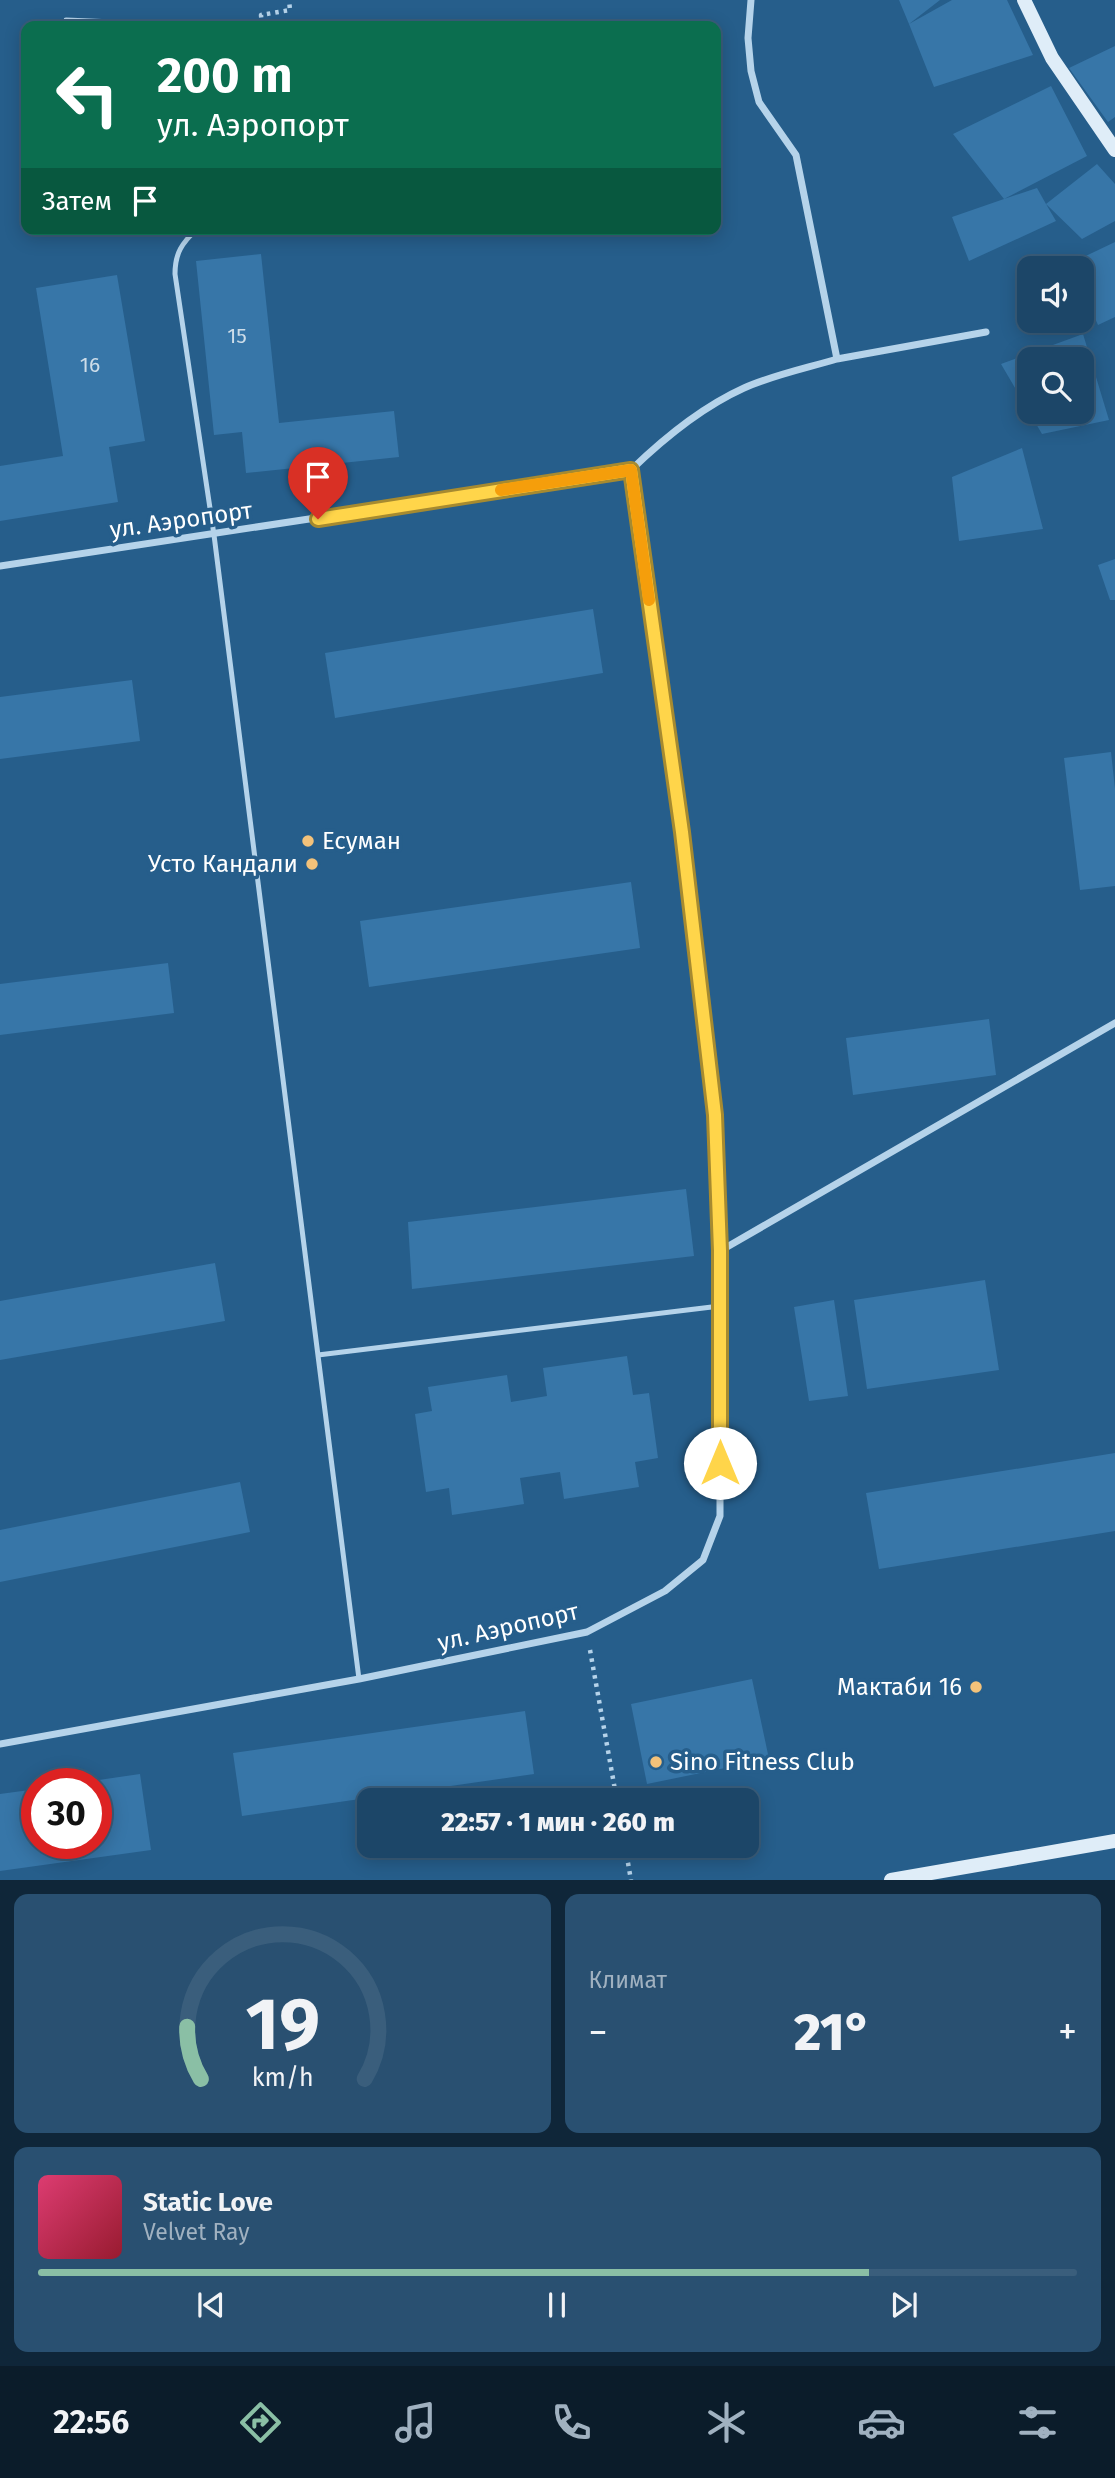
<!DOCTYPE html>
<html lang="ru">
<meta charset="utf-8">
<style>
:root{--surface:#1c4668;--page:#295071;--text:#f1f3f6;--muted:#a0b1c0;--line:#3a5e7c;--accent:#8abfa5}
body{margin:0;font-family:"Fira Sans",sans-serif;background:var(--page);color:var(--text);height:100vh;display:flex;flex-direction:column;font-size:26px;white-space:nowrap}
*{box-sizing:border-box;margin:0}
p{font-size:23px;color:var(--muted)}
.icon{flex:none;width:38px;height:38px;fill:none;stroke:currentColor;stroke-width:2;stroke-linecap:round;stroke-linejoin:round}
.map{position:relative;height:1880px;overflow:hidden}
.details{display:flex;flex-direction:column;gap:14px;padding:14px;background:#0f2639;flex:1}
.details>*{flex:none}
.guide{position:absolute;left:21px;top:21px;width:700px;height:214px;border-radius:14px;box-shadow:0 4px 18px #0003,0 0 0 2px var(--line);background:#0b6e4f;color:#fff;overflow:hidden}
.buttons{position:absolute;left:1017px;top:256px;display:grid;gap:14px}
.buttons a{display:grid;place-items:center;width:77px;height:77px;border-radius:14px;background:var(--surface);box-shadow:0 4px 18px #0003,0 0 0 2px var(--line);font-size:35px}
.speed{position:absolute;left:21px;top:1768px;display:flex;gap:14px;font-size:35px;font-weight:700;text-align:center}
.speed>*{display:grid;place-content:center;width:91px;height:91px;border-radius:50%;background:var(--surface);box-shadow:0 4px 18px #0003,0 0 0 2px var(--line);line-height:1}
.speed .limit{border:10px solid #d22;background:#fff;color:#111}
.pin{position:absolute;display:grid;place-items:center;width:60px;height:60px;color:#fff;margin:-72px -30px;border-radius:50% 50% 50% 0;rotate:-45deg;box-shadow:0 0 7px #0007}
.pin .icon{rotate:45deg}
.me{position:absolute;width:77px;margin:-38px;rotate:0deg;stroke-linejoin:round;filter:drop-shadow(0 0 5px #0008)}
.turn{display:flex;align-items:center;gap:24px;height:147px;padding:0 21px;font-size:32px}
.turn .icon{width:91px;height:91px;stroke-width:2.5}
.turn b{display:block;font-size:49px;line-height:60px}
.then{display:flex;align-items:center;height:66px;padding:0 21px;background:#0003;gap:14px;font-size:26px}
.big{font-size:52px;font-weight:800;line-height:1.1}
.details .widget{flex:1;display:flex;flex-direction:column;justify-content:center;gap:10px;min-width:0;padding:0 24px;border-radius:14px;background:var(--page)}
.details .dial{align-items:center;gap:0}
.dial svg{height:182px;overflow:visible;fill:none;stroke:var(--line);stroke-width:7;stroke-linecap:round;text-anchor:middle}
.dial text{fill:var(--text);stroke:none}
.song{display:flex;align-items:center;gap:21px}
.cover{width:84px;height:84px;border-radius:10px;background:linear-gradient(135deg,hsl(340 70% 55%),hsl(350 70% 35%))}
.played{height:7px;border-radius:4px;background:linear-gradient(90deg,var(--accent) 80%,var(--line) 80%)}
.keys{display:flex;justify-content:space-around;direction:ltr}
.heat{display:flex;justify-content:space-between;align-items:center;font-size:38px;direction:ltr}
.details .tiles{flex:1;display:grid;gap:14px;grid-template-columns:1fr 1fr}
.widget:last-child{grid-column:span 2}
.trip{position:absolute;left:357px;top:1788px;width:402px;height:70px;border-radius:14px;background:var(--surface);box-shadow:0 4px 18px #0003,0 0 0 2px var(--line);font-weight:800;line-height:70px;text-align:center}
.menu{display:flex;height:112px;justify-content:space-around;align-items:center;background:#0b1c2a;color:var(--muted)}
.menu .icon{width:49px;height:49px}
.menu .current{color:var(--accent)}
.menu b{font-size:32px;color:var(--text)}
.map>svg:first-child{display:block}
</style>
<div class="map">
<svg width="1115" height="1880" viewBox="0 0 1115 1880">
<rect width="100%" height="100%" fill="#265e8b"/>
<path fill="#3776a8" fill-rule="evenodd" d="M 899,0 L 940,0 L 909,24 Z
M 952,0 L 1007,0 L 1033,55 L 934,87 L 909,24 Z
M 1115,46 L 1115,117 L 1108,122 L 1069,68 Z
M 1051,86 L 1087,156 L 1004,199 L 1037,188 L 1046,204 L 1097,164 L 1115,184 L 1115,221 L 1082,239 L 1046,204 L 1056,221 L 969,261 L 952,217 L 1004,199 L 953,134 Z
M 1115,242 L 1115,317 L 1098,325 L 1082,290 L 1082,268 L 1071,268 L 1069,264 Z
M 261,254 L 279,423 L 394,411 L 399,457 L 246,473 L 242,432 L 214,435 L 196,261 Z
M 117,275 L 145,441 L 109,447 L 118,502 L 0,521 L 0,466 L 63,456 L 36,288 Z
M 1083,334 L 1109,420 L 1042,434 L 1001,364 ZM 1029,359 L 1082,359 L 1082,411 L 1029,411 Z
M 1022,448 L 1043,529 L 959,541 L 952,477 Z
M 1115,559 L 1115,600 L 1110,600 L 1098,565 Z
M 593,609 L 603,673 L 335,718 L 325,653 Z
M 132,680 L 140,741 L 0,759 L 0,697 Z
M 1111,752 L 1115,789 L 1115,886 L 1080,890 L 1064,758 Z
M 631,882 L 640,948 L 369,987 L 360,921 Z
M 168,963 L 174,1013 L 0,1035 L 0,984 Z
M 989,1019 L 996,1075 L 853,1095 L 846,1038 Z
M 686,1189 L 694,1256 L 412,1289 L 408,1222 Z
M 215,1263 L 225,1321 L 0,1360 L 0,1301 Z
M 985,1280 L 999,1370 L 867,1389 L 854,1300 Z
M 834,1300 L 848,1396 L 809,1401 L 794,1307 Z
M 627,1356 L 633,1395 L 649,1393 L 658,1458 L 635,1462 L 639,1487 L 564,1499 L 560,1472 L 520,1478 L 524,1504 L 452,1515 L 449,1488 L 426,1492 L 415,1414 L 432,1411 L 428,1387 L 507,1375 L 511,1402 L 547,1396 L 543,1368 Z
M 1115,1453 L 1115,1531 L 879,1569 L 866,1493 Z
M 240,1482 L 250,1532 L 0,1582 L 0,1530 Z
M 752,1679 L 769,1759 L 647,1784 L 631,1704 Z
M 525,1711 L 534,1774 L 242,1816 L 233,1753 Z
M 140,1774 L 151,1850 L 0,1871 L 0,1794 L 37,1789 L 37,1843 L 96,1843 L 96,1783 L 85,1782 Z"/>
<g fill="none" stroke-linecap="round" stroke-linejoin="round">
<path stroke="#b5d3ea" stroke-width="4.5" stroke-dasharray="3.5 5" stroke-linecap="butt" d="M 262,26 L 261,15 L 290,10 L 289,0
M 590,1650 L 617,1801
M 625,1846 L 631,1880"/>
<path stroke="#b5d3ea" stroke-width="5" d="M 66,20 L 209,26
M 197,229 C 182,243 175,253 175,274 L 214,535 L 359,1679
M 318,1355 L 720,1306"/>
<path stroke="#b5d3ea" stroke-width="7" d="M 837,359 L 986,332
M 631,470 C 664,438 702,407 744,388 C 773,375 807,368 837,359 L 796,155 L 759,102 L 751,71 L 748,38 L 751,0
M 0,566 L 631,470
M 720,1251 L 1115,1023
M 0,1744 L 359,1679 L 587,1632 L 665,1591 L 703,1560 L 720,1516 L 720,1251 L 715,1115 L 682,832 L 631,470"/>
<path stroke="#dfedf8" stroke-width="14" d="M 1024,0 L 1052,58 L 1115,150
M 891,1880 L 1115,1841"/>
</g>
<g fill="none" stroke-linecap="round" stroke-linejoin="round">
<defs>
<path id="route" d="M 318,519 L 631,470 L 682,832 L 715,1115 L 720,1251 L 720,1463"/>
</defs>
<use href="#route" stroke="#a68a30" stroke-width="18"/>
<use href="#route" stroke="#ffd54a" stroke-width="12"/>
<path stroke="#f59e0b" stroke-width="12" d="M 501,490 L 631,470 L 649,600"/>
</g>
<g fill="#f3c27a" stroke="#265e8b" stroke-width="2.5">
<circle cx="308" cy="841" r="7"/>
<circle cx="312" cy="864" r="7"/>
<circle cx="976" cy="1687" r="7"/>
<circle cx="656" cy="1762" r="7"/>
</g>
<g text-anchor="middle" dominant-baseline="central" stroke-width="7" stroke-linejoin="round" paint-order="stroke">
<g font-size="21" fill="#cddde9">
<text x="237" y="336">15</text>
<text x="90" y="365">16</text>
</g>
<g font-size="24" fill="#fff" stroke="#265e8b">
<text transform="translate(181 520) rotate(-8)">ул. Аэропорт</text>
<text transform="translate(508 1627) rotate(-13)">ул. Аэропорт</text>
</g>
<g font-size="24" fill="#fff" stroke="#265e8b" text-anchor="start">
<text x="322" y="841">Есуман</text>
<text x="298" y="864" text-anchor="end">Усто Кандали</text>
<text x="962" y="1687" text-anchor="end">Мактаби 16</text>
<text x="670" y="1762">Sino Fitness Club</text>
</g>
</g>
</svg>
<div class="buttons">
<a><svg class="icon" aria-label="sound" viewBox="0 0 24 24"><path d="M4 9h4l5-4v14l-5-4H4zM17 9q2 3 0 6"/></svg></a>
<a><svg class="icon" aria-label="search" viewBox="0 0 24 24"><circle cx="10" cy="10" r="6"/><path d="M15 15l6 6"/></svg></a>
</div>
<div class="speed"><div class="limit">30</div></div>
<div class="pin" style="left:318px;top:519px;background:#d93025"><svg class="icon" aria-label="arrive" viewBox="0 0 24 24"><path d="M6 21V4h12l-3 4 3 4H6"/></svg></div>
<svg class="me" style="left:720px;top:1463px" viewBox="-20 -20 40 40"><circle r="19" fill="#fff"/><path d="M0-13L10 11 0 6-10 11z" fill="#ffd54a"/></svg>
<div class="trip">22:57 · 1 мин · 260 m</div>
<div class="guide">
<div class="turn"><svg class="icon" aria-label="left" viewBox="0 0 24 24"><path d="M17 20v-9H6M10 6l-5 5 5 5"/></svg><div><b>200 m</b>ул. Аэропорт</div></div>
<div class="then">Затем<svg class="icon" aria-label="arrive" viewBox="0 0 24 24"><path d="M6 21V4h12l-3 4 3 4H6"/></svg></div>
</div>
</div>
<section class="details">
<div class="tiles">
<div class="widget dial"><svg viewBox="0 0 100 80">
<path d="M14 69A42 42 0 1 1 86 69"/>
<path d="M14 69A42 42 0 0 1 8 46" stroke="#8abfa5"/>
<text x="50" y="56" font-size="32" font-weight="700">19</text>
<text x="50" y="72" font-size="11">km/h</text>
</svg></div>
<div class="widget"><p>Климат</p>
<div class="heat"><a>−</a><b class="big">21°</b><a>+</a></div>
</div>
<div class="widget">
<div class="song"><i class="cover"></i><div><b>Static Love</b><p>Velvet Ray</p></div></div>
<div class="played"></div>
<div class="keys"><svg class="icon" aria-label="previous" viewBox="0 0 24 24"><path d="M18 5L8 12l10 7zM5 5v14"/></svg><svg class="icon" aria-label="pause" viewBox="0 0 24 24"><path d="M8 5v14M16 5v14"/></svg><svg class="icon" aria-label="next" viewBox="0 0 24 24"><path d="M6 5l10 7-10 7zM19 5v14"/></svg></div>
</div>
</div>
</section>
<nav class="menu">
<b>22:56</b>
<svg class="icon current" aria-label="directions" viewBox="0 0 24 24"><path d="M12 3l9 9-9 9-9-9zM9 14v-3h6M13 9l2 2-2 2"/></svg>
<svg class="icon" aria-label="music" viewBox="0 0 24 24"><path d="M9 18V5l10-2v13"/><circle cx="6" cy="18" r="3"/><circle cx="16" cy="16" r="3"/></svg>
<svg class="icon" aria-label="phone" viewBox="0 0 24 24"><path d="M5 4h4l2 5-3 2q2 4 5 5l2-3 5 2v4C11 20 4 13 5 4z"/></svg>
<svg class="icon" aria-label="climate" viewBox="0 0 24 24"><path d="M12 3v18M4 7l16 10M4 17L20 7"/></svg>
<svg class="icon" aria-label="car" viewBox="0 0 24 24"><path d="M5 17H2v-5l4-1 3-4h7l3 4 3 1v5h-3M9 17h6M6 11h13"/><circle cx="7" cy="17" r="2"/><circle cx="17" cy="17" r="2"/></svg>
<svg class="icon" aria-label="filters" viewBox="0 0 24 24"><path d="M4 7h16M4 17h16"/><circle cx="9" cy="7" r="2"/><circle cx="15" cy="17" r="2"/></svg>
</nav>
